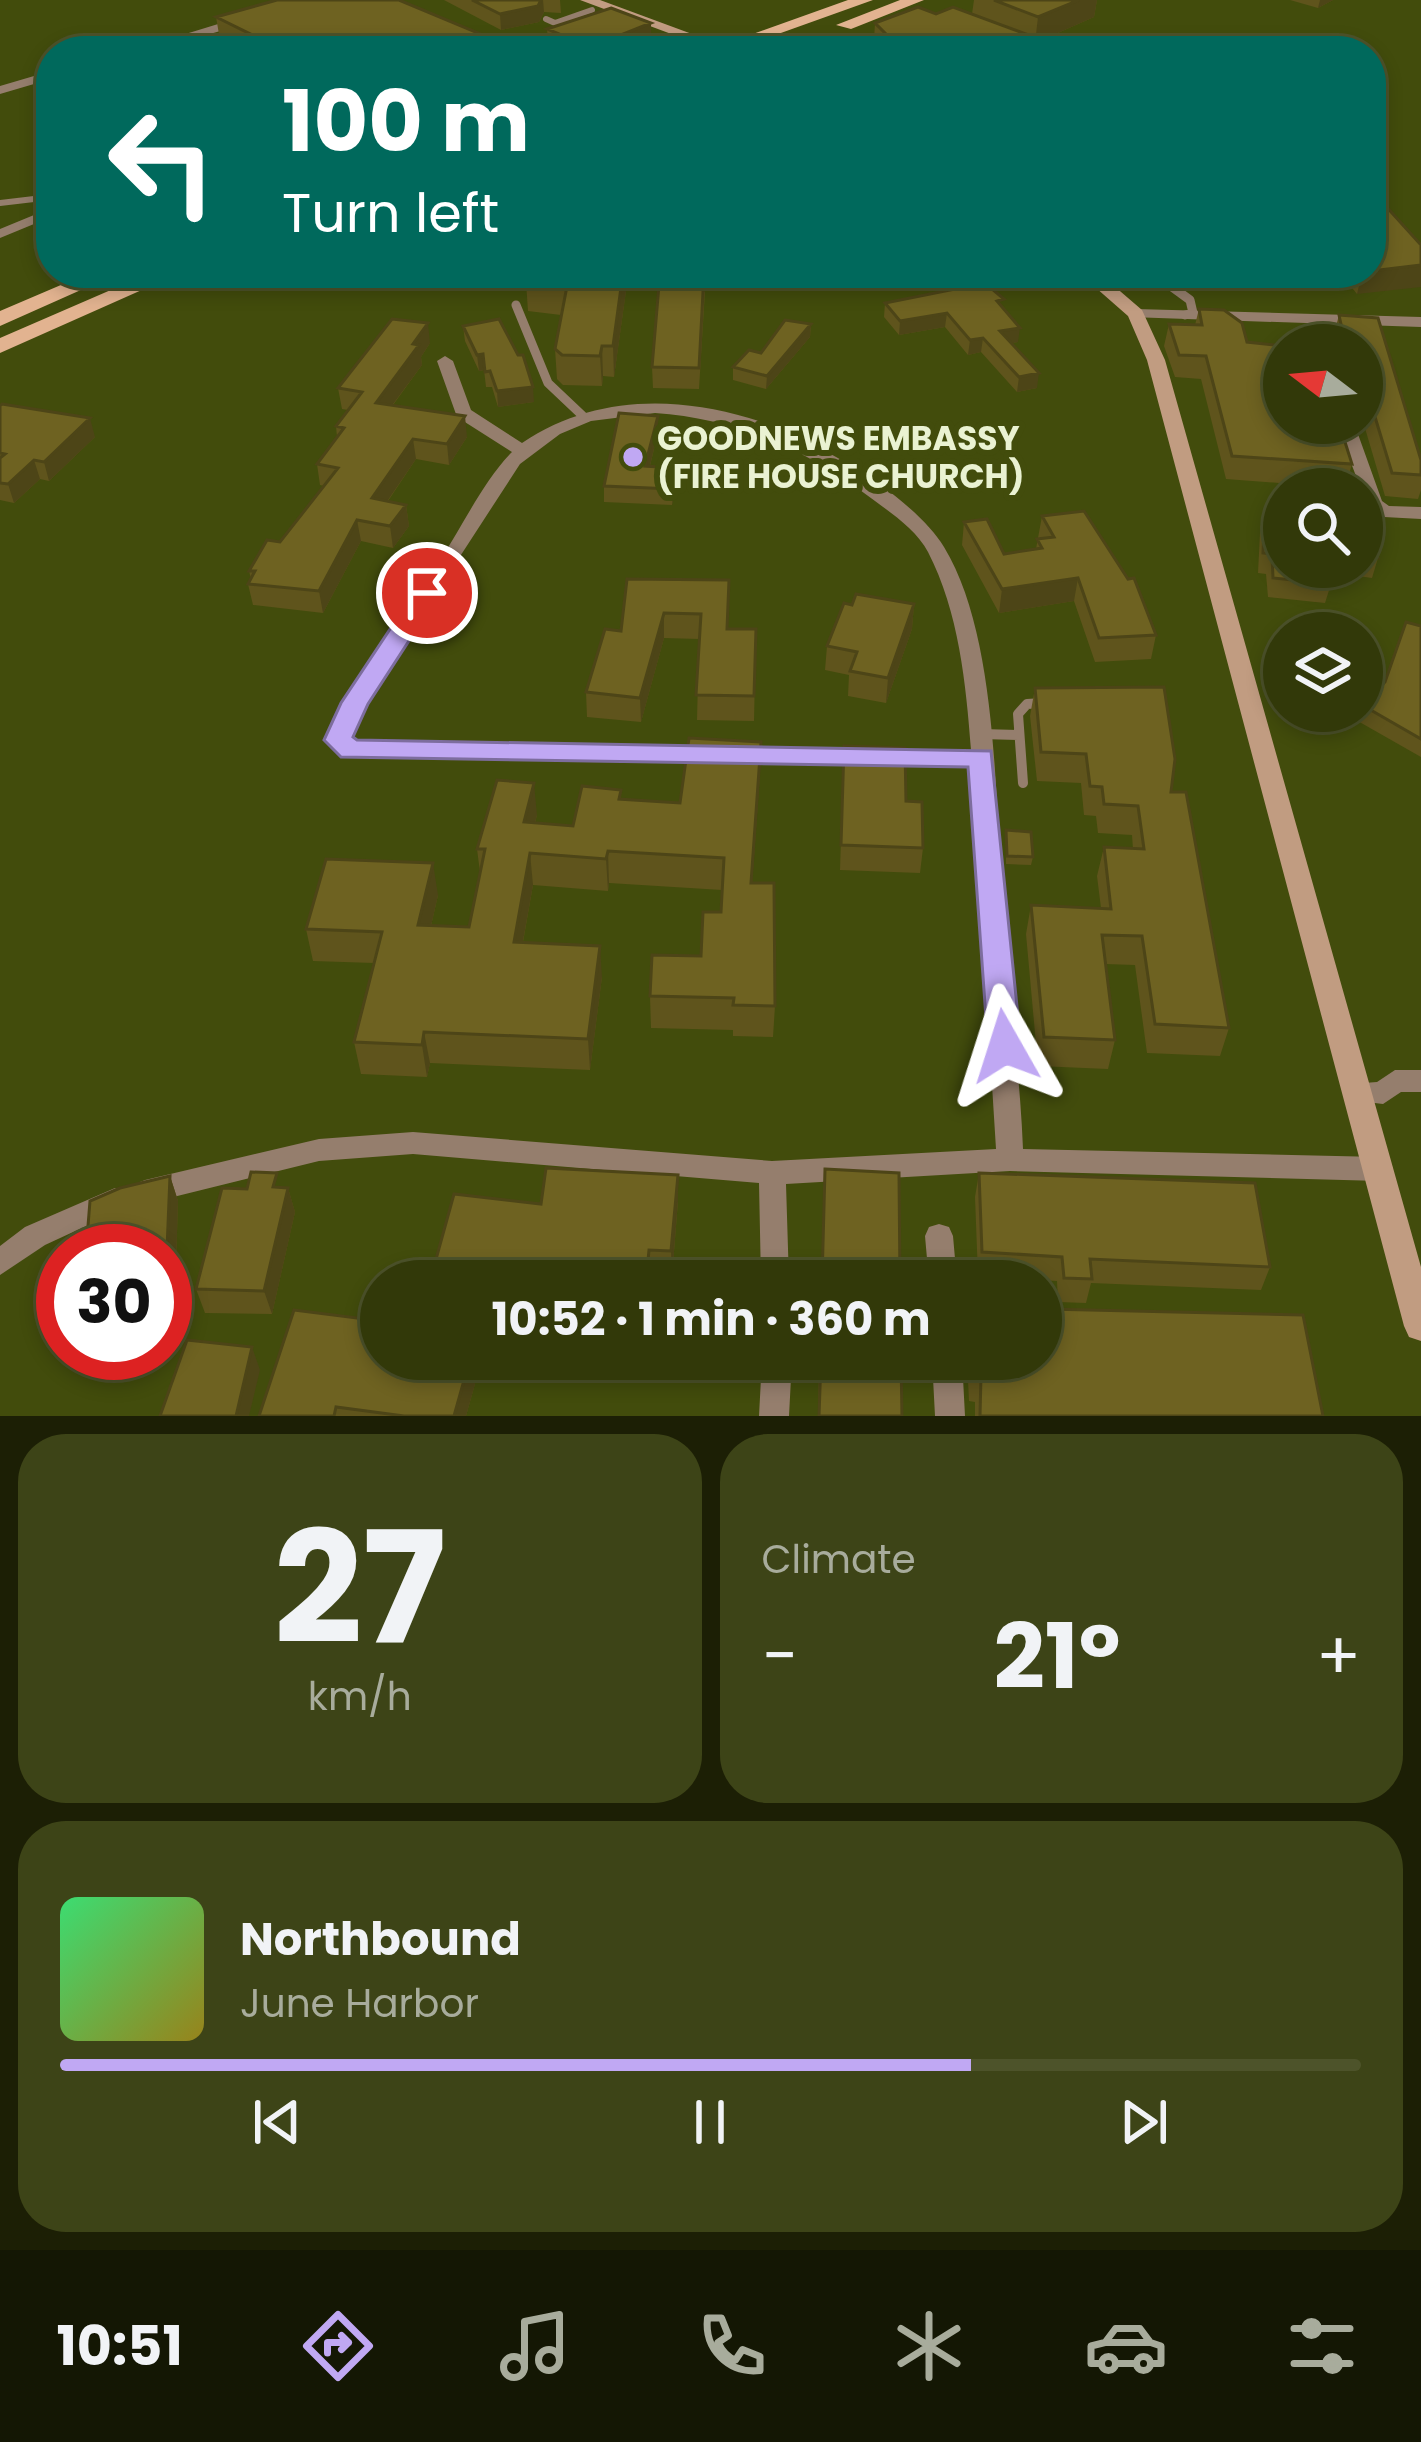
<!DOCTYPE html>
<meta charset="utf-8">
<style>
:root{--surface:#323909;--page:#3d4417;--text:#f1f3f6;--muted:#a8ac9c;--line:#4d532a;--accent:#c0a8f3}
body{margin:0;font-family:Poppins,sans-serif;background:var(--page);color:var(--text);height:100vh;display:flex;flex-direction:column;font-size:45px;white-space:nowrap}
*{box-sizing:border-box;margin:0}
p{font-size:39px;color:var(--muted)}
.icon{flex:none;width:66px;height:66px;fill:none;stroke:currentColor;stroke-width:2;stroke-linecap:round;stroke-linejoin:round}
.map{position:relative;height:1416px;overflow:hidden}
.details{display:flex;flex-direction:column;gap:18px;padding:18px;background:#1c1f05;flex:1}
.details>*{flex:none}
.guide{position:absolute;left:36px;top:36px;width:1350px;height:252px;border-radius:48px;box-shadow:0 6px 18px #0003,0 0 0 3px var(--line);background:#00695c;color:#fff;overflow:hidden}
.needle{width:78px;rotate:286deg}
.tools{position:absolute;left:1263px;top:324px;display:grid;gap:24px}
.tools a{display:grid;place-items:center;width:120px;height:120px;border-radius:50%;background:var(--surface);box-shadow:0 6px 18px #0003,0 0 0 3px var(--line);font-size:60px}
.speed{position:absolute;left:36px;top:1224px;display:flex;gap:24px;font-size:60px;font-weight:700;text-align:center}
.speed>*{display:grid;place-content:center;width:156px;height:156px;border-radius:50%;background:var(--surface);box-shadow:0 6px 18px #0003,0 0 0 3px var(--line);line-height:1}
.speed .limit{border:18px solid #d22;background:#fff;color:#111}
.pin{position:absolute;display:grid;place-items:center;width:102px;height:102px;color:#fff;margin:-51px;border:6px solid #fff;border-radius:50%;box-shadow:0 3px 12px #0007}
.me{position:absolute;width:132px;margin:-66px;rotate:354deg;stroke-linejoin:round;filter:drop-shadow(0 0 9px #0008)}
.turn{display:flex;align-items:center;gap:42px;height:252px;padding:0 48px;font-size:54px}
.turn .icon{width:156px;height:156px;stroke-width:2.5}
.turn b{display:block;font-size:84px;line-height:102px}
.big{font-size:90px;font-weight:700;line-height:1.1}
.details .tile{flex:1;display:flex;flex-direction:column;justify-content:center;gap:18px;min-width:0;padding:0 42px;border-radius:48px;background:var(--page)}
.details .dial{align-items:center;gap:0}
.dial b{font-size:156px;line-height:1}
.song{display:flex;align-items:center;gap:36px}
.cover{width:144px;height:144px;border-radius:18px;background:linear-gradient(135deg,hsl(140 70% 55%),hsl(50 70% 35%))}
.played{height:12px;border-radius:6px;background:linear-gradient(90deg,var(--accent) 70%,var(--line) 70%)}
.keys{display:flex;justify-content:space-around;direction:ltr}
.heat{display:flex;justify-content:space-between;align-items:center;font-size:66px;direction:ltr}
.details .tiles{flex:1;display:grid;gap:18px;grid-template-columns:1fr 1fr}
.tile:last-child{grid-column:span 2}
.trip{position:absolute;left:360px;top:1260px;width:702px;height:120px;border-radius:60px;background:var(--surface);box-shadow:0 6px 18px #0003,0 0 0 3px var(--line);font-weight:700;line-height:120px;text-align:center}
.dock{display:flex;height:192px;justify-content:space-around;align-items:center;background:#141704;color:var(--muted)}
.dock .icon{width:84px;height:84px}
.dock .current{color:var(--accent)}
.dock b{font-size:54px;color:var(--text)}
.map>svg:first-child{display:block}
</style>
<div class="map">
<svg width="1421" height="1416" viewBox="0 0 1421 1416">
<rect width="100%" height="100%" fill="#424c0c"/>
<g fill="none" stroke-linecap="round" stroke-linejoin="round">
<path stroke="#957e6d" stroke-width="6" d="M 546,19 L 555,23 L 592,10
M 0,203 L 51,197"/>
<path stroke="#957e6d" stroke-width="9" d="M 1153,273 L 1190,300 L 1193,313 L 1185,315
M 516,305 L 548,383 L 585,418"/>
<path stroke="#957e6d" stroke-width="10" d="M 981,734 L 1018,735
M 1023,783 L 1018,714 L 1027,704 L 1043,703"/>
<path fill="#957e6d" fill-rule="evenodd" d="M 241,17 L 245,18 L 245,24 L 150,51 L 130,51 Z
M 573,32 L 577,33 L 577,39 L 540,51 L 522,51 Z
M 51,71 L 51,79 L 0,94 L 0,86 Z
M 51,208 L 51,217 L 0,238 L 0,229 Z
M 1136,309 L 1421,317 L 1421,327 L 1130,317 L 1130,311 Z
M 445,356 L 453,361 L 471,410 L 522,443 C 591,397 670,395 749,418 C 808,436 911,493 944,547 C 999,637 995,808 1003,913 C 1008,992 1020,1070 1023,1149 L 1380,1157 L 1390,1161 L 1393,1169 L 1390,1177 L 1380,1181 L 1010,1171 L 786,1184 L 789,1281 L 761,1281 L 759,1183 L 413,1154 L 319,1161 L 145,1204 L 135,1200 L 131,1192 L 135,1184 L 145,1180 L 319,1139 L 413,1132 L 772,1161 L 996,1149 L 972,765 L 351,757 L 343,755 L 327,740 C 359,676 402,620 440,560 C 464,524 482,483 512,452 L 457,417 L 437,361 ZM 655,413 C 739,419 808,450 875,501 C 894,515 917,531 928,552 C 959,612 966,684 971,750 L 356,743 L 350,738 L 385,672 L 520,464 L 560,434 L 591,421 Z
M 1336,423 L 1354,423 L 1382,501 L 1389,506 L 1421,507 L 1421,519 L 1384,517 L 1368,508 Z
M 1395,1070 L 1421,1070 L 1421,1092 L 1401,1092 L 1383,1104 L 1350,1100 L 1346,1092 L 1350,1084 L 1377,1082 Z
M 115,1188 L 125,1192 L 129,1200 L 125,1208 L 45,1245 L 0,1275 L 0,1246 L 25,1227 Z
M 939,1224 L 949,1227 L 953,1236 L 957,1281 L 929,1281 L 925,1236 L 929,1227 Z
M 762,1359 L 792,1359 L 789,1416 L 759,1416 Z
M 932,1359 L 962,1359 L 965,1416 L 935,1416 Z"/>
<path fill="#c19c81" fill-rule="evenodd" d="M 580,0 L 600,0 L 738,51 L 717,51 Z
M 1079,273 L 1099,273 L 1142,310 L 1165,360 L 1421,1267 L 1421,1341 L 1409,1337 L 1404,1326 L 1147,360 L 1128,316 Z"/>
<path fill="#e2b390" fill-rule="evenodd" d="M 848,0 L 873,0 L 731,51 L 705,51 Z
M 900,0 L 924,0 L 851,29 L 836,25 Z
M 89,273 L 119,273 L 0,326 L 0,311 Z
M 150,273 L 180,273 L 0,353 L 0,338 Z"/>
</g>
<path fill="#5f541c" d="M 444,0 L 560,0 L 561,13 L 544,12 L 539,22 L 501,30 Z
M 974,0 L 1097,0 L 1094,17 L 1042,40 L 879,45 L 874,40 L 875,23 L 936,14 L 972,14 Z
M 1290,0 L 1333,0 L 1318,8 Z
M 216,17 L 521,51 L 242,51 L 220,40 Z
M 651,23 L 651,47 L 641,51 L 549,51 L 547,29 Z
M 1421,245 L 1357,294 L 1340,273 L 1371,273 Z
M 1113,273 L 1157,273 L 1155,286 L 1135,291 Z
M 1193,273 L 1259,273 L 1256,287 L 1202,288 Z
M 526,282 L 626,291 L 614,377 L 603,376 L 602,386 L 563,385 L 557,379 L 555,349 L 561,315 L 528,311 Z
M 705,291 L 699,389 L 653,388 L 652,367 Z
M 885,303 L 1003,308 L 1018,342 L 1011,343 L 1037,388 L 1017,392 L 981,352 L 968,355 L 945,327 L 899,335 L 884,317 Z
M 1199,309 L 1247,342 L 1352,464 L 1345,488 L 1226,479 L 1201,379 L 1175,377 L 1164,346 L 1169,324 L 1195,325 Z
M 1339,315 L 1378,318 L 1421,460 L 1421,490 L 1418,499 L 1385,496 L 1362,418 L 1362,345 L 1285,345 L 1287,336 L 1334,342 L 1333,338 Z
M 811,324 L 810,337 L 766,389 L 733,380 L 733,367 Z
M 463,326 L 534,402 L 498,407 L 492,387 L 486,387 L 484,370 L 479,371 L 465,341 Z
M 430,343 L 421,357 L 422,365 L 393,405 L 467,437 L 449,465 L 416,459 L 388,501 L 406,505 L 409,526 L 393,548 L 361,541 L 323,613 L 253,605 L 248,584 L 251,579 L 249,571 L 280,542 L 324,486 L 320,485 L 317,464 L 337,437 L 336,426 L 348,410 L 342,409 L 338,388 Z
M 0,406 L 95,437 L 49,481 L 40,479 L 14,503 L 0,500 Z
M 658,432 L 650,466 L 676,484 L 672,505 L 604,502 L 604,486 Z
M 1363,508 L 1378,558 L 1372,578 L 1330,572 L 1331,584 L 1325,603 L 1268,597 L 1266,574 L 1258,573 L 1260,533 L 1265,513 L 1284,567 L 1362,567 Z
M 1042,516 L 1156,635 L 1151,659 L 1095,662 L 1074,601 L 999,613 L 962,545 L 964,522 L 1004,554 L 1036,549 Z
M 627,579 L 728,629 L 756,629 L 754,721 L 697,720 L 699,639 L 664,638 L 641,722 L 587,717 L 586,692 L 621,631 Z
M 914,604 L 912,629 L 886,703 L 848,696 L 849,675 L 825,670 L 827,646 L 852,605 Z
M 1421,626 L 1421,757 L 1356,720 L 1359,711 L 1362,711 L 1362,704 L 1385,682 Z
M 1035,688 L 1171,792 L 1229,1028 L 1220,1056 L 1147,1053 L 1135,965 L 1105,964 L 1115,1040 L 1108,1069 L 1038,1066 L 1026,934 L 1031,905 L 1101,908 L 1097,876 L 1104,847 L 1133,849 L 1132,835 L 1098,833 L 1096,816 L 1084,815 L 1081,783 L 1037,781 L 1030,716 Z
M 844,746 L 906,801 L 923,848 L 920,873 L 840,870 Z
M 760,774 L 752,883 L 775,1006 L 773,1037 L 733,1036 L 733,1030 L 651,1028 L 650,996 L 701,956 L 721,912 L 722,890 L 609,883 L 608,891 L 533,885 L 523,942 L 602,977 L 590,1070 L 430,1063 L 427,1077 L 361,1074 L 354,1042 L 374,963 L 313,961 L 306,929 L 438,895 L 431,926 L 469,927 L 480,872 L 477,849 L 537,815 L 535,823 L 573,826 L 621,790 L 621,799 L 680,803 Z
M 1006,830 L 1033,857 L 1031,865 L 1006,864 Z
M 825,1169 L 900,1281 L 821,1281 Z
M 979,1173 L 1270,1267 L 1261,1290 L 1091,1283 L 1086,1303 L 1058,1302 L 1057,1281 L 978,1276 L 975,1197 Z
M 170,1176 L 178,1201 L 175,1298 L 165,1299 L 165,1251 Z
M 281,1188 L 288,1188 L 295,1212 L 272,1314 L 205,1313 L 196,1289 Z
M 678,1201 L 672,1277 L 650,1276 L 650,1281 L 430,1281 L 541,1204 Z
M 1047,1309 L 1323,1416 L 975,1416 L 975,1402 L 969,1401 L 967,1359 L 1041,1359 Z
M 482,1359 L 466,1416 L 259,1416 Z
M 598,1359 L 661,1359 L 657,1371 Z
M 819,1359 L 901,1359 L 902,1416 L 818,1416 Z"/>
<path fill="#4d4517" d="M 543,0 L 544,12 L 539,22 L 501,30 L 500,14 Z
M 1079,0 L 1097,0 L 1094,17 L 1035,43 L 1038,17 Z
M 1320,0 L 1333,0 L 1318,8 Z
M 651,23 L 651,47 L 641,51 L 592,51 L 598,44 Z
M 1421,265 L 1421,287 L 1357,294 L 1362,273 Z
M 623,273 L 625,273 L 626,291 L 614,377 L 613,346 Z
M 1138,273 L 1157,273 L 1155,286 L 1135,291 Z
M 947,313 L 945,327 L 899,335 L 900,321 Z
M 428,323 L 430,343 L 421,357 L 422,365 L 379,423 L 376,403 Z
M 811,324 L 810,337 L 766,389 L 767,376 Z
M 1020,328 L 1018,342 L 998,346 L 1000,331 Z
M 983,338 L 981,352 L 968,355 L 970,340 Z
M 602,346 L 603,376 L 602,386 L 600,356 Z
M 483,354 L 484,370 L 479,371 L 477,355 Z
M 1039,373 L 1037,388 L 1017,392 L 1019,377 Z
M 533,387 L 534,402 L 498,407 L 497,391 Z
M 465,416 L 467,437 L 449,465 L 447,444 Z
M 658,416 L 658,432 L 646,482 L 645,466 Z
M 90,418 L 95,437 L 49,481 L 44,462 Z
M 413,439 L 416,459 L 375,519 L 372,498 Z
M 34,460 L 40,479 L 14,503 L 8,484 Z
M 675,468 L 676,484 L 672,505 L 672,489 Z
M 406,505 L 409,526 L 393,548 L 390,526 Z
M 357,520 L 361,541 L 323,613 L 319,591 Z
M 1078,578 L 1074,601 L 999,613 L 1002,589 Z
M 914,604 L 912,629 L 886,703 L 888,678 Z
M 664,613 L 664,638 L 641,722 L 640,698 Z
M 761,742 L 760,774 L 750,915 L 751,883 Z
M 534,783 L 537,815 L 527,854 L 524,822 Z
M 608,851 L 609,883 L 608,891 L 606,859 Z
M 530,853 L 533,885 L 517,974 L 514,942 Z
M 433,863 L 438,895 L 424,957 L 418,925 Z
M 600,946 L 602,977 L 590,1070 L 588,1039 Z
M 424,1032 L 430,1063 L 427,1077 L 422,1045 Z
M 678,1175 L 678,1201 L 672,1277 L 671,1251 Z
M 170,1176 L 178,1201 L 175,1298 L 166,1274 Z
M 288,1188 L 295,1212 L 272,1314 L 264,1291 Z
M 649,1250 L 650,1281 L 646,1281 Z
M 252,1347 L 260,1370 L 249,1416 L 236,1416 Z
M 470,1359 L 482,1359 L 466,1416 L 454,1416 Z"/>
<path fill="#6e6221" stroke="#4d4517" stroke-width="3" d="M 277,0 L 399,0 L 521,51 L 285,51 L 216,17 Z
M 472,0 L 541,0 L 538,6 L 500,14 Z
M 994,0 L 1079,0 L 1038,17 Z
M 918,7 L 936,14 L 953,7 L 1061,47 L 1063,51 L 874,51 L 888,36 L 875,23 Z
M 611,8 L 651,23 L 598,44 L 603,47 L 592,51 L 557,51 L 564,36 L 547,29 Z
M 1311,38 L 1338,40 L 1338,51 L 1312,51 Z
M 1373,192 L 1421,245 L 1421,265 L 1371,271 L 1371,193 Z
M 528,273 L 623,273 L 613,346 L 602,346 L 600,356 L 562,355 L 555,349 L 567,286 L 526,282 Z
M 660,273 L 704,273 L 699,368 L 652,367 Z
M 985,283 L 1004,299 L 997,301 L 1020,328 L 1000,331 L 1039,373 L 1019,377 L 983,338 L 970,340 L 947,313 L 900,321 L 885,303 Z
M 1199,309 L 1224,310 L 1242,323 L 1247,342 L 1284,346 L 1284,423 L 1339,423 L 1352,464 L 1232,456 L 1206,356 L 1179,355 L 1169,324 L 1202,325 Z
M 1339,315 L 1378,318 L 1421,460 L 1421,475 L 1392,473 L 1362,374 L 1362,345 L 1287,345 L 1287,336 L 1345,343 Z
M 392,319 L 428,323 L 413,344 L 419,345 L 376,403 L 465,416 L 447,444 L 413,439 L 372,498 L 406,505 L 390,526 L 357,520 L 319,591 L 248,584 L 255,571 L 249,571 L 267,540 L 280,542 L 338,468 L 317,464 L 344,428 L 336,426 L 362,392 L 338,388 Z
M 499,319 L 518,355 L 523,355 L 533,387 L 497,391 L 490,371 L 485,372 L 483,354 L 477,355 L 463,326 Z
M 785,320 L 811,324 L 767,376 L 733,367 L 749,350 L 761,353 Z
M 2,404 L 90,418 L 44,462 L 34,460 L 8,484 L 0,483 L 0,458 L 5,454 L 0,453 L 0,406 Z
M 619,413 L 658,416 L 645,466 L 675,468 L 672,489 L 604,486 Z
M 1363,508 L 1378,558 L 1362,556 Z
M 1084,511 L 1128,579 L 1134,578 L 1156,635 L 1099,638 L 1078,578 L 1002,589 L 964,522 L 987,519 L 1004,554 L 1042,548 L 1037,539 L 1054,537 L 1042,516 Z
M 1265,513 L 1284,516 L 1284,567 L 1329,567 L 1331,584 L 1273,578 L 1272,554 L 1263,553 Z
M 627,579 L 729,580 L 727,629 L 756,629 L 754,696 L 696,695 L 701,614 L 664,613 L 640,698 L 586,692 L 605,629 L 621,631 Z
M 856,594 L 914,604 L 888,678 L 850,671 L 857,652 L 827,646 L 844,603 L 852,605 Z
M 1406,622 L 1421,626 L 1421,739 L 1362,705 L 1385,682 Z
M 1164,687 L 1175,759 L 1171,792 L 1186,792 L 1229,1028 L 1155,1024 L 1142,936 L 1102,935 L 1115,1040 L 1044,1037 L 1031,905 L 1111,909 L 1104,847 L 1144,849 L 1138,806 L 1104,804 L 1102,787 L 1090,786 L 1086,754 L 1041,752 L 1035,688 Z
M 689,738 L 761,742 L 751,883 L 774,883 L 775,1006 L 733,1005 L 734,998 L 650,996 L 652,955 L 701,956 L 703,912 L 721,912 L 724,858 L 608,851 L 606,859 L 530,853 L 514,942 L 600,946 L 588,1039 L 424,1032 L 422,1045 L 354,1042 L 382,932 L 306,929 L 326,859 L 433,863 L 418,925 L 469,927 L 485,849 L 477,849 L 497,780 L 534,783 L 524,822 L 573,826 L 582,786 L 621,790 L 619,799 L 680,803 Z
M 844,746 L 905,748 L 906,801 L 922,802 L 923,848 L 841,845 Z
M 1006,830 L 1031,832 L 1033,857 L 1007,856 Z
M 546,1168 L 678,1175 L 671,1251 L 649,1250 L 646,1281 L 547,1281 L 493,1278 L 492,1281 L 430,1281 L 454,1194 L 541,1204 Z
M 825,1169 L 899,1173 L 900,1281 L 822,1281 Z
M 251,1172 L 277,1173 L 273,1187 L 288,1188 L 264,1291 L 196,1289 L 222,1188 L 247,1189 Z
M 979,1173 L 1255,1183 L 1270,1267 L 1090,1259 L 1092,1279 L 1064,1278 L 1062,1257 L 982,1252 Z
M 170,1176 L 166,1274 L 165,1251 L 86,1251 L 90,1201 L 120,1188 Z
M 1041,1304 L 1047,1309 L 1303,1315 L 1323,1416 L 980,1416 L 981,1375 L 974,1375 L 973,1359 L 1041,1359 Z
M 294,1310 L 381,1321 L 381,1359 L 470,1359 L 454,1416 L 404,1416 L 336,1407 L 334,1416 L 259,1416 Z
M 187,1340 L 252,1347 L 236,1416 L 160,1416 Z
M 821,1359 L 901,1359 L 902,1416 L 819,1416 Z"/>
<path fill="#c0a8f3" stroke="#7d6d9e" stroke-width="3" d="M 427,585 L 440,593 L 368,704 L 353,737 L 357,740 L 991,751 L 1021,1046 L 1016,1055 L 1005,1059 L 993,1055 L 988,1046 L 968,767 L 341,757 L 324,740 L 341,703 L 418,587 Z"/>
<circle fill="#c0a8f3" stroke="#424c0c" stroke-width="4.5" cx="633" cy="457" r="12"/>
<g text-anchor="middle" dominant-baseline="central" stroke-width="12" stroke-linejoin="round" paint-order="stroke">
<g font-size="33" font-weight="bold" fill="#eaf2d2" stroke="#424c0c" text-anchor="start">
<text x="657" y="438">GOODNEWS EMBASSY<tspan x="657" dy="38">(FIRE HOUSE CHURCH)</tspan></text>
</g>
</g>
</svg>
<div class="tools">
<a><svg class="needle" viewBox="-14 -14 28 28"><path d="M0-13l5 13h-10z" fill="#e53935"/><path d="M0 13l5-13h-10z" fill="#a8ac9c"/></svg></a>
<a><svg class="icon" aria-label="search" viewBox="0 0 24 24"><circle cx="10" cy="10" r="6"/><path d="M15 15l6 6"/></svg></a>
<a><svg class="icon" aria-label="layers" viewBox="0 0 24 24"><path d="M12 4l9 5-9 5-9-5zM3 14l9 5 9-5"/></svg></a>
</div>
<div class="speed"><div class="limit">30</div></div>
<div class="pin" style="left:427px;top:593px;background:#d93025"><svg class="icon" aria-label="arrive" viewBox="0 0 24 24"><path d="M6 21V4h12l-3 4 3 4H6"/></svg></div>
<svg class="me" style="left:1005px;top:1046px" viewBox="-20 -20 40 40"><path d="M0-17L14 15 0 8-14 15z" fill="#c0a8f3" stroke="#fff" stroke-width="4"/></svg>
<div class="trip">10:52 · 1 min · 360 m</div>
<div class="guide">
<div class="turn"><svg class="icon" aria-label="left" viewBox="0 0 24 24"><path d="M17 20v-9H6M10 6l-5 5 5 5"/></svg><div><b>100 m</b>Turn left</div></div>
</div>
</div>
<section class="details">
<div class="tiles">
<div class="tile dial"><b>27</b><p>km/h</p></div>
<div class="tile"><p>Climate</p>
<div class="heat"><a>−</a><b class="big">21°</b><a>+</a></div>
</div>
<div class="tile">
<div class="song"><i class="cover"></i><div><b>Northbound</b><p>June Harbor</p></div></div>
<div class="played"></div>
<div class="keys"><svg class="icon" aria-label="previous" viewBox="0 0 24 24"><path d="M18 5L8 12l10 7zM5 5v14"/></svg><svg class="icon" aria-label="pause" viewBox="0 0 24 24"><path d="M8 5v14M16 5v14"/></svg><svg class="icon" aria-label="next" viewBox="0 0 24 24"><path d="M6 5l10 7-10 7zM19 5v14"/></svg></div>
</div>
</div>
</section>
<nav class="dock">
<b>10:51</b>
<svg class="icon current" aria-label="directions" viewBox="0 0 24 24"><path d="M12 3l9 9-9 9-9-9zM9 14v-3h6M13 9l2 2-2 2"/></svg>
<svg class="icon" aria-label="music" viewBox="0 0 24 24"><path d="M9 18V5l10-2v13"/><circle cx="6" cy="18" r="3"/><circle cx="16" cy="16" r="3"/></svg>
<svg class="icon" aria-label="phone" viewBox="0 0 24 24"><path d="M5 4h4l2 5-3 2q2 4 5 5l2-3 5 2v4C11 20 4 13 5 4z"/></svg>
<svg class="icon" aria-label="climate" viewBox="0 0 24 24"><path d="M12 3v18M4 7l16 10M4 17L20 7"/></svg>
<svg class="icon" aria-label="car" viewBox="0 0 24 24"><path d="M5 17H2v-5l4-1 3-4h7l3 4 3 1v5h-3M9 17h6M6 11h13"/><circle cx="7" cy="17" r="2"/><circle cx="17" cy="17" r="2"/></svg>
<svg class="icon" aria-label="filters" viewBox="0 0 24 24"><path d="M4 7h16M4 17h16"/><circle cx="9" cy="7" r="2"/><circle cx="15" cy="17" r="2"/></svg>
</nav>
